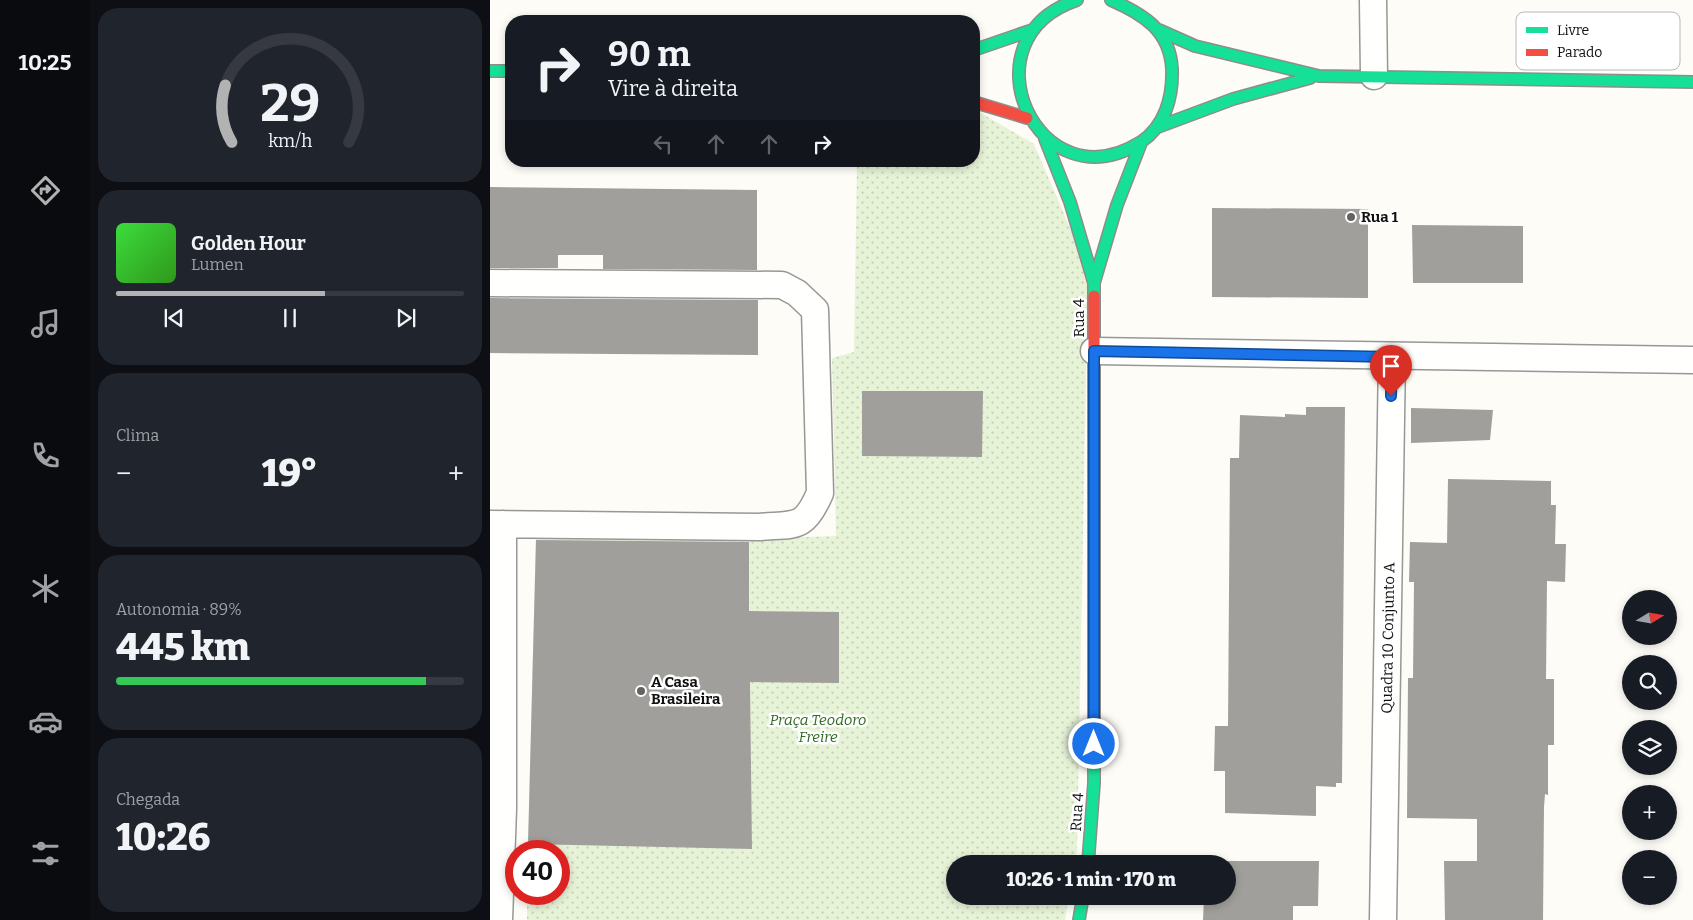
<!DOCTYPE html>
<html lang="pt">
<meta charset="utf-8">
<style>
:root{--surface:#171b24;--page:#20242c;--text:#f1f3f6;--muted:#9ea1a6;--line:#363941;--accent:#b2b2b3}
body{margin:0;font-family:Bitter,serif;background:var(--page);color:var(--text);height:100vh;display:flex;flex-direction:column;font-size:19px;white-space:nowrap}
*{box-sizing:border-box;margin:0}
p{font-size:16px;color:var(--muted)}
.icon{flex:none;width:28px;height:28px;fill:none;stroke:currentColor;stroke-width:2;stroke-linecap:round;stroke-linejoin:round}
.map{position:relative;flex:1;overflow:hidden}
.side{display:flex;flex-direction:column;gap:8px;padding:8px;background:#0d0f14;width:400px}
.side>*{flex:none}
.top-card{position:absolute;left:15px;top:15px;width:475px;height:152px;border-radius:20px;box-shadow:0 2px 8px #0003;background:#171b24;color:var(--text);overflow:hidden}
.needle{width:32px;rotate:79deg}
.fabs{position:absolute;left:1132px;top:590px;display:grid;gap:10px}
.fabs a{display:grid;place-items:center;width:55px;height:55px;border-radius:50%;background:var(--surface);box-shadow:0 2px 8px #0003;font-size:25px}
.speed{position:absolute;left:15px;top:840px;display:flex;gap:10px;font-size:25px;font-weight:700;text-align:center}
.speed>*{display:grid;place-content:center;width:65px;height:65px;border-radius:50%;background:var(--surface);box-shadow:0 2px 8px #0003;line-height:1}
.speed .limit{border:8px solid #d22;background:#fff;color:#111}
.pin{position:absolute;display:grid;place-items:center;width:42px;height:42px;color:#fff;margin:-51px -21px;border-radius:50% 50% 50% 0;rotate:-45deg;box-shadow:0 0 5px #0007}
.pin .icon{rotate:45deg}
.me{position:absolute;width:55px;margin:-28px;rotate:0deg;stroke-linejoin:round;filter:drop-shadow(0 0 4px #0008)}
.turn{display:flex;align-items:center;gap:18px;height:105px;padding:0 20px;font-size:22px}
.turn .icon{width:65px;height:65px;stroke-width:2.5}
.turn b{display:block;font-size:35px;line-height:42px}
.lanes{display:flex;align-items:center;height:48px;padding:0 20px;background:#0003;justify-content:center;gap:25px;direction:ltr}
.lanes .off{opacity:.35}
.big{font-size:38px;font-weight:800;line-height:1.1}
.side .tile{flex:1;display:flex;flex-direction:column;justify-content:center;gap:8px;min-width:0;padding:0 18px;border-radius:20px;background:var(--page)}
.side .dial{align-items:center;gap:0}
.dial svg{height:130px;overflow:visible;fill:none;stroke:var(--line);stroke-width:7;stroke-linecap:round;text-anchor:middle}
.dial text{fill:var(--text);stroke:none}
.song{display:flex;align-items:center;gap:15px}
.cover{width:60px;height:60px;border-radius:8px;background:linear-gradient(135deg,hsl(120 70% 55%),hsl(110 70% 35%))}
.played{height:5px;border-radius:2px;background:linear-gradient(90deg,var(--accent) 60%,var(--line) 60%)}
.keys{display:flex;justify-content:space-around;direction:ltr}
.heat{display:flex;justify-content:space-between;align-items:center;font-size:28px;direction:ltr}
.charge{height:8px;border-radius:4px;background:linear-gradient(90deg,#34c759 89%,var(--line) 0)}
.trip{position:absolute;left:456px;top:855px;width:290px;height:50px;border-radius:25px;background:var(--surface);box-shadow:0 2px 8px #0003;font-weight:800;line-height:50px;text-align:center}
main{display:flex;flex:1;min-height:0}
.menu{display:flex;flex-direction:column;width:90px;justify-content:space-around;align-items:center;background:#090b0e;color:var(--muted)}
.menu .icon{width:35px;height:35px}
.menu .active{color:var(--accent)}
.menu b{font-size:22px;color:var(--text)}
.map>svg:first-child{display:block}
</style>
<main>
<nav class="menu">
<b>10:25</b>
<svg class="icon active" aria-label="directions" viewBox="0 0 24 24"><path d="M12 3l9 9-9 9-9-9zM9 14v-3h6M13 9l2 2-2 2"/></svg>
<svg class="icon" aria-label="music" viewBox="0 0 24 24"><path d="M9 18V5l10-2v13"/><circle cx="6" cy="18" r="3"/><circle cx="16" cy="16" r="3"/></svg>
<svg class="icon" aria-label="phone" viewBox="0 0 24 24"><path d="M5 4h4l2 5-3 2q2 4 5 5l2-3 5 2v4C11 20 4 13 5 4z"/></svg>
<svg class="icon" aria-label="climate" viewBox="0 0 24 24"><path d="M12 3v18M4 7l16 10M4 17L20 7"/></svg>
<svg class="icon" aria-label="car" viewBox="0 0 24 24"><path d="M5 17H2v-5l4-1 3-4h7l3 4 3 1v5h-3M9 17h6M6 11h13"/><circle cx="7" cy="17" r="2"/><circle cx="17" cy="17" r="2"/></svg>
<svg class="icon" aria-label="filters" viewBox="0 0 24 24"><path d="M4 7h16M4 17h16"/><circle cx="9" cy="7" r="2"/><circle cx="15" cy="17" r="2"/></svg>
</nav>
<section class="side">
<div class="tile dial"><svg viewBox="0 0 100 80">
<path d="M14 69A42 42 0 1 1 86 69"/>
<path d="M14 69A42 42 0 0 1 10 34" stroke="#b2b2b3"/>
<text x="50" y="56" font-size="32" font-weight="700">29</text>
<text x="50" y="72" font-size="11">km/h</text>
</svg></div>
<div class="tile">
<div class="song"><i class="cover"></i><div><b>Golden Hour</b><p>Lumen</p></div></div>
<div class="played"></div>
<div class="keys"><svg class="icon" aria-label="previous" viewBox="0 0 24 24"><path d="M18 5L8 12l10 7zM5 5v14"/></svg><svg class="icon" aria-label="pause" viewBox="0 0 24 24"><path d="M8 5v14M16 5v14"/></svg><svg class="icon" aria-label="next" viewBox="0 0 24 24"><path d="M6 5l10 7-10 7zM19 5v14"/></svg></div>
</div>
<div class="tile"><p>Clima</p>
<div class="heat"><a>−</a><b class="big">19°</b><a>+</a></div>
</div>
<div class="tile"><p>Autonomia · 89%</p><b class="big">445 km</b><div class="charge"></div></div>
<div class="tile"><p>Chegada</p><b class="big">10:26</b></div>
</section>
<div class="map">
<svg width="1203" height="920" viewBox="0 0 1203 920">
<defs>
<pattern id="park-dots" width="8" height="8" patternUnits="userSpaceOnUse" patternTransform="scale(1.25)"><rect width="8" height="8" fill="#e7f3d7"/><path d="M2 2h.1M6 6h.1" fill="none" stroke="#c5cfb8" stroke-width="1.8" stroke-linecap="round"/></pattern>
</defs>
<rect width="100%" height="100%" fill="#fdfcf7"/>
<path fill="url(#park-dots)" d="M 484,109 L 544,144 L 598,270 L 587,851 L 584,864 L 465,864 L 465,896 L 579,896 L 575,920 L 37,920 L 37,894 L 69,894 L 69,851 L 38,851 L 46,535 L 282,538 L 346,536 L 342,358 L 364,352 L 367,161 L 484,161 Z"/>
<path fill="#a19f9c" d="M 0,187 L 267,190 L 267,270 L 113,269 L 113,255 L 68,255 L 68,268 L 0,268 Z
M 722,208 L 878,209 L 878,298 L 722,297 Z
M 922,225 L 1033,226 L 1033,283 L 923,283 Z
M 0,298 L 268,300 L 268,355 L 0,353 Z
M 372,391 L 493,391 L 492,457 L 372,456 Z
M 816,407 L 855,407 L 852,783 L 846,783 L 846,787 L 826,786 L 826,816 L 735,813 L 735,771 L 724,771 L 725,726 L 738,726 L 740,458 L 749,458 L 750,415 L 795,417 L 795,414 L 816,415 Z
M 921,408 L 1003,410 L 1000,440 L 921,443 Z
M 958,479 L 1061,481 L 1061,505 L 1066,505 L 1065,544 L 1076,544 L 1075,582 L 1057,581 L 1056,679 L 1064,679 L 1064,745 L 1058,745 L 1058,795 L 1055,794 L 1054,807 L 1053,920 L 955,920 L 954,861 L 987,861 L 987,819 L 917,818 L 918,678 L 923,678 L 924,582 L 919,582 L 920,542 L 957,543 Z
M 46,540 L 259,542 L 259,611 L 349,612 L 349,683 L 260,682 L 262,849 L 38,844 Z
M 714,861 L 829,861 L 828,906 L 803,906 L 803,920 L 713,920 L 714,896 L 738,896 L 738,864 L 714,864 Z"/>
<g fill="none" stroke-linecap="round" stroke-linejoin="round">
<defs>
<path id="street" d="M 883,0 L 884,76
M 0,283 L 292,285 L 307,293 L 325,310 L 330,493 C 314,530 306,524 269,527 L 0,524
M 604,351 L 1203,360
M 9,920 L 13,809 L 13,524
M 893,920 L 902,357"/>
<path id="fast" d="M 587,0 C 471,39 548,207 651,142 C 675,126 683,97 682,69 C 680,30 653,14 621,0
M 669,30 L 705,46 L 829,76 L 1203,82
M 484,50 L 542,30
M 0,71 L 21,71
M 668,127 L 743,99 L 820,78
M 555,139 L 580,202 L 604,283
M 604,296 L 604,283 L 627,205 L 651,143
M 598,864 L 604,783 L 604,507
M 589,920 L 593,896"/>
<path id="jam" d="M 484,102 L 537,118
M 604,296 L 604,507"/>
</defs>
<use href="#street" stroke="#979795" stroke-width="29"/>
<use href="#fast" stroke="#8e8d8b" stroke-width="14"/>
<use href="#jam" stroke="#8e8d8b" stroke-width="14"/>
<use href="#street" stroke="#fffffe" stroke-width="26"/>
<use href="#fast" stroke="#16e098" stroke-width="11"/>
<use href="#jam" stroke="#f24e42" stroke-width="11"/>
</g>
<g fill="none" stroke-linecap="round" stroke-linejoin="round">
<defs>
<path id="route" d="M 604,744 L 604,351 L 902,357 L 901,396"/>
</defs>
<use href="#route" stroke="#114b97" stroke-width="12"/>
<use href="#route" stroke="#1a73e8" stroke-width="9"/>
</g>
<g fill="#646362" stroke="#fff" stroke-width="2">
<circle cx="861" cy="217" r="5"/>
<circle cx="151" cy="691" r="5"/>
</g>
<g text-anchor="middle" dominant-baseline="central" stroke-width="5" stroke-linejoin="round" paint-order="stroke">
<g font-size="15" font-weight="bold" fill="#111" stroke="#fff" text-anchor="start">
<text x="871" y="217">Rua 1</text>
<text x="161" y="682">A Casa<tspan x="161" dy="17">Brasileira</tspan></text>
</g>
<g font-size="15" fill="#111" stroke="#fff">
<text transform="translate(589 318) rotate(-90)">Rua 4</text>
<text transform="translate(898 638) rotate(-89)">Quadra 10 Conjunto A</text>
<text transform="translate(587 812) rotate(-86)">Rua 4</text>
</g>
<g font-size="15" font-style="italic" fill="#2f6b1f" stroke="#fff">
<text x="328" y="720">Praça Teodoro<tspan x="328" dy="17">Freire</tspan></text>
</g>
</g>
<rect x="1026" y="12" width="164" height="58" rx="8" fill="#fff" stroke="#b8b8b8" stroke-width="1"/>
<rect x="1036" y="27" width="22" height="6" fill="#16e098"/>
<rect x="1036" y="49" width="22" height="7" fill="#f24e42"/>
<g font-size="14" fill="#111">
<text x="1067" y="35">Livre</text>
<text x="1067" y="57">Parado</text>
</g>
</svg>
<div class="fabs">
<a><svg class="needle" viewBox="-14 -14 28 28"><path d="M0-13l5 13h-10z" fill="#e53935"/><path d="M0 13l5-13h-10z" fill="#9ea1a6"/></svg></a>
<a><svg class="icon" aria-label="search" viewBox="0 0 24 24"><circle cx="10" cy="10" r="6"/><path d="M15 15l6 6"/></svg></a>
<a><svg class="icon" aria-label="layers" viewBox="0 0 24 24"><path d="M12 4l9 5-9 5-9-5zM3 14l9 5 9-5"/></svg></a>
<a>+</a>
<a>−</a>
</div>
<div class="speed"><div class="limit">40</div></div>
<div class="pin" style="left:901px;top:396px;background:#d93025"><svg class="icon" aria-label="arrive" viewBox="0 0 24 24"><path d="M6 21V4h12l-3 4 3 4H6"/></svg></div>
<svg class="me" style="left:604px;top:744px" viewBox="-20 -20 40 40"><circle r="17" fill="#1a73e8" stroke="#fff" stroke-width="3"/><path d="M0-11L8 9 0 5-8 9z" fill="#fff"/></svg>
<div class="trip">10:26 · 1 min · 170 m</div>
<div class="top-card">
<div class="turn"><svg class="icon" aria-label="right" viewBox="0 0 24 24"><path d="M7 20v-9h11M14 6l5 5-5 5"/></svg><div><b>90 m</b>Vire à direita</div></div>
<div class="lanes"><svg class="icon off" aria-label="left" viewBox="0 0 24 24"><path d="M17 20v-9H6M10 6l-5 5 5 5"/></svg><svg class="icon off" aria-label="ahead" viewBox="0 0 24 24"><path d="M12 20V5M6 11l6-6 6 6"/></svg><svg class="icon off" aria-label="ahead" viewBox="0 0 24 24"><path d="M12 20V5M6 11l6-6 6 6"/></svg><svg class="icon" aria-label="right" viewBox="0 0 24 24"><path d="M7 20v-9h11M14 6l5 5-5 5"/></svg></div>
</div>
</div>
</main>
